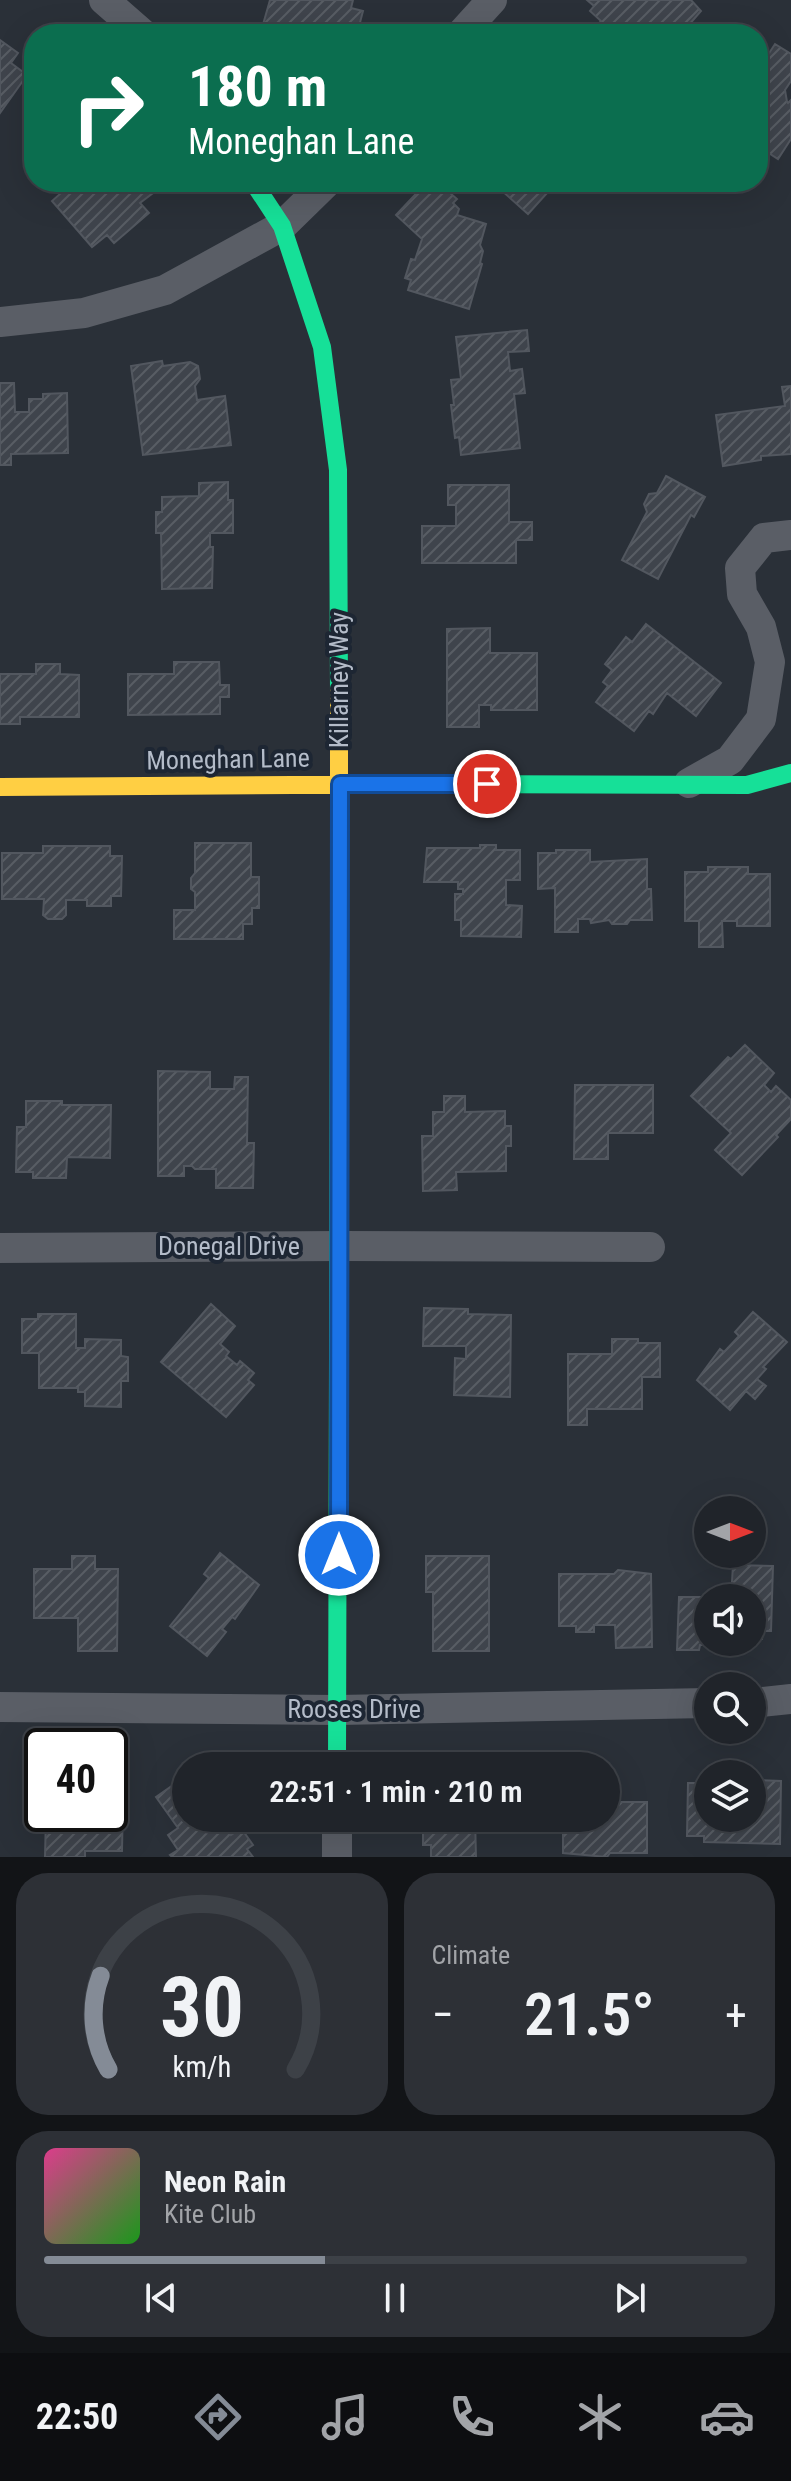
<!DOCTYPE html>
<meta charset="utf-8">
<style>
:root{--surface:#20242a;--page:#2d3036;--text:#f1f3f6;--muted:#a2a4a8;--line:#3d4147;--accent:#848b96}
body{margin:0;font-family:"Roboto Condensed",sans-serif;background:var(--page);color:var(--text);height:100vh;display:flex;flex-direction:column;font-size:30px;white-space:nowrap}
*{box-sizing:border-box;margin:0}
p{font-size:26px;color:var(--muted)}
.icon{flex:none;width:44px;height:44px;fill:none;stroke:currentColor;stroke-width:2;stroke-linecap:round;stroke-linejoin:round}
.map{position:relative;height:1857px;overflow:hidden}
.panel{display:flex;flex-direction:column;gap:16px;padding:16px;background:#121417;flex:1}
.panel>*{flex:none}
.banner{position:absolute;left:24px;top:24px;width:744px;height:168px;border-radius:32px;box-shadow:0 8px 32px #0002,0 0 0 2px var(--line);background:#0b6e4f;color:#fff;overflow:hidden}
.needle{width:52px;rotate:90deg}
.buttons{position:absolute;left:694px;top:1496px;display:grid;gap:16px}
.buttons a{display:grid;place-items:center;width:72px;height:72px;border-radius:50%;background:var(--surface);box-shadow:0 8px 32px #0002,0 0 0 2px var(--line);font-size:40px}
.speed{position:absolute;left:24px;top:1728px;display:flex;gap:16px;font-size:40px;font-weight:700;text-align:center}
.speed>*{display:grid;place-content:center;width:104px;height:104px;border-radius:50%;background:var(--surface);box-shadow:0 8px 32px #0002,0 0 0 2px var(--line);line-height:1}
.speed .limit{border:4px solid #111;border-radius:12px;background:#fff;color:#111}
.pin{position:absolute;display:grid;place-items:center;width:68px;height:68px;color:#fff;margin:-34px;border:4px solid #fff;border-radius:50%;box-shadow:0 2px 8px #0007}
.me{position:absolute;width:88px;margin:-44px;rotate:0deg;stroke-linejoin:round;filter:drop-shadow(0 0 6px #0008)}
.turn{display:flex;align-items:center;gap:28px;height:168px;padding:0 32px;font-size:36px}
.turn .icon{width:104px;height:104px;stroke-width:2.5}
.turn b{display:block;font-size:56px;line-height:68px}
.big{font-size:60px;font-weight:600;line-height:1.1}
.panel .tile{flex:1;display:flex;flex-direction:column;justify-content:center;gap:12px;min-width:0;padding:0 28px;border-radius:32px;background:var(--page)}
.panel .dial{align-items:center;gap:0}
.dial svg{height:208px;overflow:visible;fill:none;stroke:var(--line);stroke-width:7;stroke-linecap:round;text-anchor:middle}
.dial text{fill:var(--text);stroke:none}
.song{display:flex;align-items:center;gap:24px}
.cover{width:96px;height:96px;border-radius:12px;background:linear-gradient(135deg,hsl(330 70% 55%),hsl(120 70% 35%))}
.played{height:8px;border-radius:4px;background:linear-gradient(90deg,var(--accent) 40%,var(--line) 40%)}
.keys{display:flex;justify-content:space-around;direction:ltr}
.heat{display:flex;justify-content:space-between;align-items:center;font-size:44px;direction:ltr}
.panel .tiles{flex:1;display:grid;gap:16px;grid-template-columns:1fr 1fr}
.tile:last-child{grid-column:span 2}
.trip{position:absolute;left:172px;top:1752px;width:448px;height:80px;border-radius:40px;background:var(--surface);box-shadow:0 8px 32px #0002,0 0 0 2px var(--line);font-weight:600;line-height:80px;text-align:center}
.menu{display:flex;height:128px;justify-content:space-around;align-items:center;background:#0d0e11;color:var(--muted)}
.menu .icon{width:56px;height:56px}
.menu .selected{color:var(--accent)}
.menu b{font-size:36px;color:var(--text)}
.map>svg:first-child{display:block}
</style>
<div class="map">
<svg width="791" height="1857" viewBox="0 0 791 1857">
<defs>
<pattern id="building-hatch" width="6" height="6" patternUnits="userSpaceOnUse" patternTransform="scale(2)"><rect width="6" height="6" fill="#3f444c"/><path d="M-1 1l2-2M0 6l6-6M5 7l2-2" fill="none" stroke="#585d64"/></pattern>
</defs>
<rect width="100%" height="100%" fill="#2a3038"/>
<path fill="url(#building-hatch)" stroke="#52575f" stroke-width="2" d="M 270,0 L 353,0 L 351,8 L 363,11 L 357,34 L 284,34 L 262,28 Z
M 587,0 L 691,0 L 701,11 L 681,34 L 668,26 L 661,34 L 604,34 L 596,27 L 601,21 L 590,11 L 594,6 Z
M 0,40 L 18,53 L 11,63 L 27,75 L 0,113 Z
M 775,44 L 791,54 L 791,81 L 785,90 L 787,102 L 788,103 L 791,100 L 791,139 L 778,159 L 758,146 L 758,53 L 766,58 Z
M 70,182 L 144,182 L 153,193 L 140,203 L 149,213 L 114,243 L 107,235 L 92,247 L 52,201 L 69,186 L 71,189 L 74,187 Z
M 427,182 L 432,182 L 438,188 L 441,185 L 457,199 L 453,203 L 459,209 L 457,215 L 486,224 L 480,245 L 483,251 L 480,263 L 482,264 L 469,309 L 408,290 L 411,280 L 405,278 L 411,259 L 415,260 L 422,239 L 396,215 Z
M 492,182 L 557,182 L 528,214 Z
M 527,330 L 529,351 L 508,352 L 510,371 L 522,369 L 525,393 L 514,394 L 520,448 L 461,455 L 459,437 L 455,438 L 451,405 L 454,405 L 451,380 L 461,379 L 456,337 Z
M 162,361 L 163,366 L 190,362 L 198,366 L 200,379 L 195,386 L 197,400 L 225,396 L 231,445 L 143,455 L 131,366 Z
M 0,383 L 14,383 L 15,412 L 29,412 L 29,399 L 43,399 L 43,394 L 67,393 L 68,453 L 11,454 L 11,465 L 0,465 Z
M 791,386 L 791,454 L 761,456 L 761,460 L 723,466 L 716,415 L 785,406 L 782,387 Z
M 666,476 L 705,497 L 694,517 L 691,515 L 658,579 L 622,560 L 647,512 L 644,504 L 649,494 L 657,493 Z
M 228,482 L 228,500 L 233,500 L 233,533 L 210,533 L 210,547 L 213,547 L 212,588 L 162,589 L 161,533 L 156,533 L 156,512 L 162,512 L 162,497 L 199,496 L 199,483 Z
M 448,485 L 509,485 L 509,522 L 532,522 L 532,540 L 516,540 L 516,563 L 422,563 L 422,526 L 456,526 L 456,505 L 448,505 Z
M 646,624 L 721,683 L 696,716 L 667,693 L 653,714 L 649,711 L 634,731 L 596,702 L 608,686 L 603,682 L 612,670 L 605,664 L 626,637 L 632,642 Z
M 490,628 L 490,653 L 537,653 L 537,710 L 491,710 L 491,705 L 479,705 L 479,727 L 447,727 L 447,629 Z
M 174,662 L 219,662 L 220,685 L 229,685 L 229,697 L 220,697 L 220,714 L 128,715 L 128,674 L 174,674 Z
M 36,664 L 60,664 L 60,674 L 79,675 L 79,717 L 20,717 L 20,724 L 0,724 L 0,674 L 36,674 Z
M 195,843 L 251,843 L 251,877 L 259,877 L 259,908 L 252,908 L 252,924 L 243,924 L 243,939 L 174,939 L 174,910 L 195,910 L 195,892 L 191,889 L 191,878 L 195,873 Z
M 480,845 L 496,845 L 496,850 L 520,850 L 520,880 L 506,880 L 506,905 L 522,906 L 521,937 L 461,936 L 461,920 L 455,920 L 455,894 L 463,894 L 463,889 L 458,889 L 458,882 L 424,882 L 427,848 L 480,848 Z
M 43,846 L 110,846 L 110,856 L 122,856 L 121,896 L 111,896 L 111,906 L 87,906 L 87,900 L 66,900 L 66,915 L 62,919 L 48,919 L 43,915 L 44,899 L 2,899 L 2,853 L 43,853 Z
M 556,850 L 590,850 L 590,862 L 647,859 L 647,889 L 651,889 L 652,920 L 630,920 L 627,924 L 612,924 L 609,920 L 591,923 L 590,919 L 578,919 L 578,932 L 555,932 L 555,888 L 538,889 L 538,853 L 556,853 Z
M 708,867 L 748,867 L 748,874 L 770,874 L 770,926 L 737,926 L 737,921 L 722,921 L 723,947 L 699,947 L 699,921 L 685,921 L 685,872 L 708,872 Z
M 745,1045 L 774,1073 L 764,1085 L 771,1092 L 776,1086 L 791,1100 L 791,1119 L 776,1135 L 778,1137 L 742,1175 L 715,1150 L 731,1133 L 691,1096 L 728,1057 L 731,1059 Z
M 158,1071 L 210,1072 L 210,1089 L 234,1089 L 235,1077 L 248,1077 L 247,1143 L 254,1143 L 253,1188 L 216,1188 L 216,1169 L 195,1169 L 192,1166 L 184,1166 L 184,1176 L 158,1176 Z
M 575,1085 L 653,1085 L 653,1133 L 608,1133 L 608,1159 L 574,1159 Z
M 444,1096 L 465,1096 L 465,1112 L 505,1111 L 505,1126 L 511,1126 L 511,1146 L 506,1146 L 506,1171 L 456,1172 L 457,1190 L 423,1191 L 422,1136 L 433,1136 L 433,1112 L 444,1112 Z
M 26,1101 L 62,1101 L 62,1105 L 111,1105 L 110,1158 L 67,1157 L 66,1178 L 33,1178 L 33,1172 L 16,1172 L 17,1127 L 26,1127 Z
M 211,1304 L 235,1326 L 220,1344 L 229,1352 L 226,1356 L 237,1365 L 240,1361 L 254,1373 L 248,1380 L 254,1385 L 226,1417 L 161,1362 Z
M 424,1308 L 468,1309 L 468,1314 L 511,1315 L 510,1397 L 454,1395 L 455,1358 L 466,1359 L 466,1346 L 423,1346 Z
M 753,1312 L 787,1342 L 763,1367 L 766,1369 L 757,1379 L 766,1386 L 755,1399 L 746,1391 L 730,1410 L 697,1380 L 720,1349 L 724,1352 L 739,1336 L 735,1332 Z
M 38,1314 L 76,1314 L 76,1348 L 85,1348 L 85,1339 L 121,1340 L 121,1356 L 128,1357 L 128,1381 L 121,1381 L 121,1407 L 85,1406 L 85,1392 L 78,1392 L 78,1388 L 39,1388 L 39,1353 L 22,1353 L 22,1319 L 38,1319 Z
M 612,1339 L 638,1339 L 638,1343 L 660,1343 L 660,1377 L 642,1377 L 642,1409 L 587,1409 L 587,1425 L 568,1425 L 568,1354 L 612,1354 Z
M 220,1553 L 259,1585 L 235,1619 L 232,1617 L 222,1629 L 226,1632 L 207,1656 L 170,1626 L 209,1578 L 204,1574 Z
M 72,1556 L 95,1556 L 95,1569 L 118,1569 L 117,1651 L 78,1651 L 78,1618 L 34,1618 L 34,1569 L 72,1569 Z
M 426,1556 L 489,1556 L 489,1651 L 433,1651 L 433,1592 L 426,1592 Z
M 733,1565 L 773,1566 L 771,1631 L 762,1631 L 762,1639 L 752,1638 L 752,1598 L 731,1598 Z
M 618,1570 L 651,1574 L 652,1647 L 616,1648 L 615,1625 L 594,1625 L 594,1632 L 576,1632 L 576,1626 L 559,1626 L 559,1574 L 614,1574 Z
M 679,1597 L 711,1597 L 708,1598 L 708,1642 L 747,1642 L 747,1651 L 723,1650 L 723,1645 L 700,1645 L 699,1650 L 677,1650 Z
M 186,1776 L 186,1818 L 220,1818 L 231,1835 L 241,1828 L 253,1845 L 247,1849 L 253,1857 L 172,1857 L 170,1855 L 178,1850 L 168,1835 L 178,1828 L 156,1797 Z
M 31,1777 L 42,1777 L 42,1811 L 31,1811 Z
M 699,1780 L 708,1780 L 708,1818 L 752,1818 L 752,1783 L 755,1783 L 755,1780 L 781,1781 L 780,1844 L 704,1842 L 704,1836 L 687,1836 L 688,1783 L 698,1783 Z
M 110,1800 L 123,1800 L 122,1851 L 85,1851 L 85,1857 L 45,1857 L 46,1814 L 110,1814 Z
M 606,1802 L 647,1802 L 647,1853 L 610,1853 L 607,1857 L 563,1853 L 563,1818 L 606,1818 Z
M 423,1818 L 475,1818 L 476,1857 L 431,1857 L 431,1845 L 423,1845 Z"/>
<g fill="none" stroke-linecap="round" stroke-linejoin="round">
<path stroke="#5a5e66" stroke-width="30" d="M 104,0 L 143,34
M 461,34 L 492,0
M 0,322 L 84,313 L 165,290 L 282,226 L 327,182
M 689,783 L 730,760 L 761,719 L 770,662 L 761,627 L 742,594 L 740,568 L 764,538 L 791,535
M 0,1248 L 340,1246 L 650,1247
M 752,1703 L 791,1699
M 0,1707 L 338,1710 L 708,1703
M 337,1857 L 337,1818"/>
<path stroke="#16e098" stroke-width="18" d="M 253,182 L 282,226 L 322,347 L 338,470 L 339,691
M 448,784 L 747,785 L 791,773
M 337,1766 L 339,952"/>
<path stroke="#ffcf43" stroke-width="18" d="M 339,691 L 339,952
M 0,787 L 448,784"/>
</g>
<g fill="none" stroke-linecap="round" stroke-linejoin="round">
<defs>
<path id="route" d="M 339,1555 L 340,784 L 487,784"/>
</defs>
<use href="#route" stroke="#114b97" stroke-width="20"/>
<use href="#route" stroke="#1a73e8" stroke-width="14"/>
</g>
<g text-anchor="middle" dominant-baseline="central" stroke-width="8" stroke-linejoin="round" paint-order="stroke">
<g font-size="26" fill="#b4bcc9" stroke="#1d2633">
<text transform="translate(339 680) rotate(-90)">Killarney Way</text>
<text transform="translate(228 759) rotate(-1)">Moneghan Lane</text>
<text x="229" y="1246">Donegal Drive</text>
<text x="354" y="1709">Rooses Drive</text>
</g>
</g>
</svg>
<div class="buttons">
<a><svg class="needle" viewBox="-14 -14 28 28"><path d="M0-13l5 13h-10z" fill="#e53935"/><path d="M0 13l5-13h-10z" fill="#a2a4a8"/></svg></a>
<a><svg class="icon" aria-label="sound" viewBox="0 0 24 24"><path d="M4 9h4l5-4v14l-5-4H4zM17 9q2 3 0 6"/></svg></a>
<a><svg class="icon" aria-label="search" viewBox="0 0 24 24"><circle cx="10" cy="10" r="6"/><path d="M15 15l6 6"/></svg></a>
<a><svg class="icon" aria-label="layers" viewBox="0 0 24 24"><path d="M12 4l9 5-9 5-9-5zM3 14l9 5 9-5"/></svg></a>
</div>
<div class="speed"><div class="limit">40</div></div>
<div class="pin" style="left:487px;top:784px;background:#d93025"><svg class="icon" aria-label="arrive" viewBox="0 0 24 24"><path d="M6 21V4h12l-3 4 3 4H6"/></svg></div>
<svg class="me" style="left:339px;top:1555px" viewBox="-20 -20 40 40"><circle r="17" fill="#1a73e8" stroke="#fff" stroke-width="3"/><path d="M0-11L8 9 0 5-8 9z" fill="#fff"/></svg>
<div class="trip">22:51 · 1 min · 210 m</div>
<div class="banner">
<div class="turn"><svg class="icon" aria-label="right" viewBox="0 0 24 24"><path d="M7 20v-9h11M14 6l5 5-5 5"/></svg><div><b>180 m</b>Moneghan Lane</div></div>
</div>
</div>
<section class="panel">
<div class="tiles">
<div class="tile dial"><svg viewBox="0 0 100 80">
<path d="M14 69A42 42 0 1 1 86 69"/>
<path d="M14 69A42 42 0 0 1 11 33" stroke="#848b96"/>
<text x="50" y="56" font-size="32" font-weight="700">30</text>
<text x="50" y="72" font-size="11">km/h</text>
</svg></div>
<div class="tile"><p>Climate</p>
<div class="heat"><a>−</a><b class="big">21.5°</b><a>+</a></div>
</div>
<div class="tile">
<div class="song"><i class="cover"></i><div><b>Neon Rain</b><p>Kite Club</p></div></div>
<div class="played"></div>
<div class="keys"><svg class="icon" aria-label="previous" viewBox="0 0 24 24"><path d="M18 5L8 12l10 7zM5 5v14"/></svg><svg class="icon" aria-label="pause" viewBox="0 0 24 24"><path d="M8 5v14M16 5v14"/></svg><svg class="icon" aria-label="next" viewBox="0 0 24 24"><path d="M6 5l10 7-10 7zM19 5v14"/></svg></div>
</div>
</div>
</section>
<nav class="menu">
<b>22:50</b>
<svg class="icon selected" aria-label="directions" viewBox="0 0 24 24"><path d="M12 3l9 9-9 9-9-9zM9 14v-3h6M13 9l2 2-2 2"/></svg>
<svg class="icon" aria-label="music" viewBox="0 0 24 24"><path d="M9 18V5l10-2v13"/><circle cx="6" cy="18" r="3"/><circle cx="16" cy="16" r="3"/></svg>
<svg class="icon" aria-label="phone" viewBox="0 0 24 24"><path d="M5 4h4l2 5-3 2q2 4 5 5l2-3 5 2v4C11 20 4 13 5 4z"/></svg>
<svg class="icon" aria-label="climate" viewBox="0 0 24 24"><path d="M12 3v18M4 7l16 10M4 17L20 7"/></svg>
<svg class="icon" aria-label="car" viewBox="0 0 24 24"><path d="M5 17H2v-5l4-1 3-4h7l3 4 3 1v5h-3M9 17h6M6 11h13"/><circle cx="7" cy="17" r="2"/><circle cx="17" cy="17" r="2"/></svg>
</nav>
